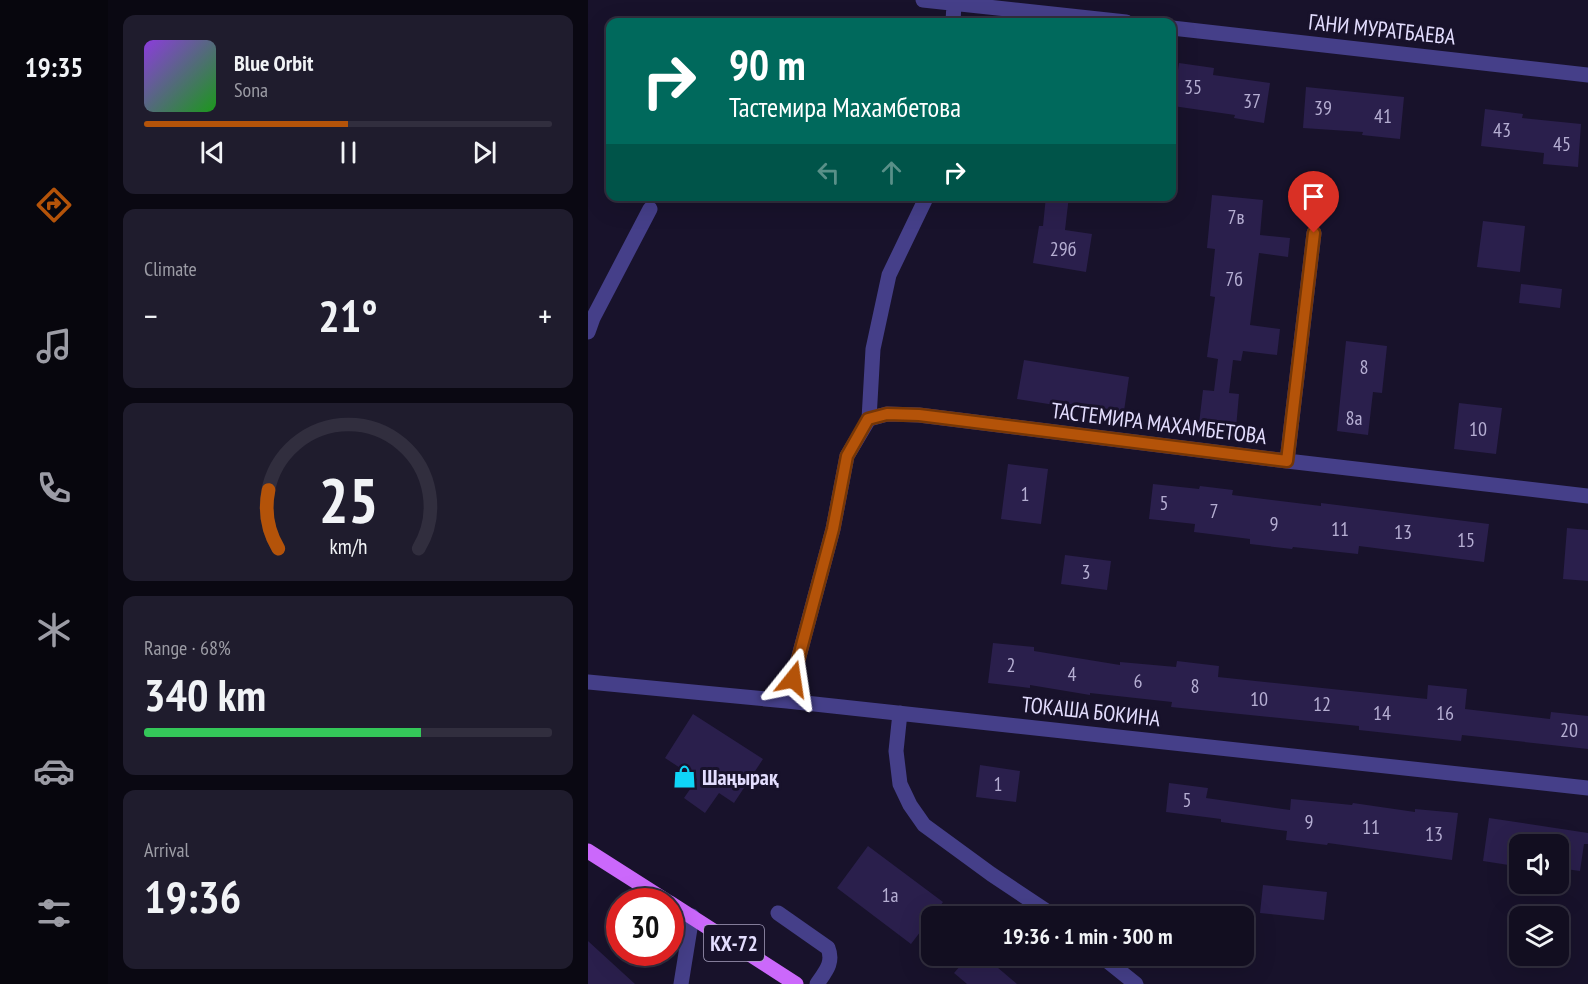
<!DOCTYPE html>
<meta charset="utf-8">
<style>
:root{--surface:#120e20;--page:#1f1c2d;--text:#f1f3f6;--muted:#9c9ca5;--line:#312e3e;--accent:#b45309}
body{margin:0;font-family:"PT Sans Narrow",sans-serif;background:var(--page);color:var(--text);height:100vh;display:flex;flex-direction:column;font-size:22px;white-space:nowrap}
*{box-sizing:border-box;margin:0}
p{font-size:20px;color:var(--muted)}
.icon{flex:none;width:33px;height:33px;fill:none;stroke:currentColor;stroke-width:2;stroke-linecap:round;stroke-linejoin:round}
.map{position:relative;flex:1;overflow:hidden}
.panel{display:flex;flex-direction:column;gap:15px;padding:15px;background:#0a0812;width:480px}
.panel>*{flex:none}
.top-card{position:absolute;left:18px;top:18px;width:570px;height:183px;border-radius:12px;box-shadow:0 6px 24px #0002,0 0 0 2px var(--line);background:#00695c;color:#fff;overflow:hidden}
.buttons{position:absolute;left:921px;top:834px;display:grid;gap:12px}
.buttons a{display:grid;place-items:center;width:60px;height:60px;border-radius:12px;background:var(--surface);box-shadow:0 6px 24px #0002,0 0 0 2px var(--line);font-size:30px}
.speed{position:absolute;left:18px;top:888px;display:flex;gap:12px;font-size:30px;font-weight:700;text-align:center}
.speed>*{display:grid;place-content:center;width:78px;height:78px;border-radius:50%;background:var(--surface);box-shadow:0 6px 24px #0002,0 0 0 2px var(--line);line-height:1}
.speed .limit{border:9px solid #d22;background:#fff;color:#111}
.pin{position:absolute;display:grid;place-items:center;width:51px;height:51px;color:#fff;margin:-62px -26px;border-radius:50% 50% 50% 0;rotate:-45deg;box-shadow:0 0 6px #0007}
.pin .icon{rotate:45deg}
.me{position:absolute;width:66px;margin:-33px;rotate:15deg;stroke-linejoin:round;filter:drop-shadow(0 0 4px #0008)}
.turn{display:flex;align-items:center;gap:21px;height:126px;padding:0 24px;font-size:27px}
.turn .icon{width:78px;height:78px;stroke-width:2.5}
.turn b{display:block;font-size:42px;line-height:51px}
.lanes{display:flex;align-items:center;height:57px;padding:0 24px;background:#0003;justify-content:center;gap:30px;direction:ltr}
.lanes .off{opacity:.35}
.big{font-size:45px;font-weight:600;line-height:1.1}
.panel .card{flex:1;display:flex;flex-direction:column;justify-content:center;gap:9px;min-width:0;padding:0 21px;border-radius:12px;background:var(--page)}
.panel .dial{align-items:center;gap:0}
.dial svg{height:156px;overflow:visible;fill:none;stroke:var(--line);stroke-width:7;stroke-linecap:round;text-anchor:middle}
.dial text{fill:var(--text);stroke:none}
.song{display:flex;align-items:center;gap:18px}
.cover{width:72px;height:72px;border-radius:9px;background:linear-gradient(135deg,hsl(270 70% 55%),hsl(120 70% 35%))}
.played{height:6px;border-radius:3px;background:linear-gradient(90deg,var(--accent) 50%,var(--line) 50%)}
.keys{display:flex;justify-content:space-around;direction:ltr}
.heat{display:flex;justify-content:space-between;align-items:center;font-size:33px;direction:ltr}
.charge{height:9px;border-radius:4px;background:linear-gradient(90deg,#34c759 68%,var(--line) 0)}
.trip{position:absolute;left:333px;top:906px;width:333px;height:60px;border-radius:12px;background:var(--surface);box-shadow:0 6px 24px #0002,0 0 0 2px var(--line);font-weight:600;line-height:60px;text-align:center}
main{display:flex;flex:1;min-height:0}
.tab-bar{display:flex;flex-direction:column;width:108px;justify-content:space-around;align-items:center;background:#07060d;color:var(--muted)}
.tab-bar .icon{width:42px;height:42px}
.tab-bar .active{color:var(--accent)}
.tab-bar b{font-size:27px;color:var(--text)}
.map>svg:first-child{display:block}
</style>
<main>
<nav class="tab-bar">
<b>19:35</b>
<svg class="icon active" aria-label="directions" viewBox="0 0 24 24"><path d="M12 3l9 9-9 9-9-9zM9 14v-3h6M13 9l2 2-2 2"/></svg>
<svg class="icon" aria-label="music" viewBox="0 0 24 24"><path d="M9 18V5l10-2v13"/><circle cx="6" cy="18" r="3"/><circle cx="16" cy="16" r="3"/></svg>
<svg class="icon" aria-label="phone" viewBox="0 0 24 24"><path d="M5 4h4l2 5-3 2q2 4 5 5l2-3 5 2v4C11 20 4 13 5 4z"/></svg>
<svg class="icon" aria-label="climate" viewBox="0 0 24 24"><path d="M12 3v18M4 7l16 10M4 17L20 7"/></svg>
<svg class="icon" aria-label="car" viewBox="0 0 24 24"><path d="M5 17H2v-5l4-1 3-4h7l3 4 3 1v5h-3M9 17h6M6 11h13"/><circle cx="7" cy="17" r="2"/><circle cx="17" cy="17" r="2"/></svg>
<svg class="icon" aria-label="filters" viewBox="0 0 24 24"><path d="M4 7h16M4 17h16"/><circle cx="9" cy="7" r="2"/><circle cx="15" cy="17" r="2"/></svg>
</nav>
<section class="panel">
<div class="card">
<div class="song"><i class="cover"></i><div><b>Blue Orbit</b><p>Sona</p></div></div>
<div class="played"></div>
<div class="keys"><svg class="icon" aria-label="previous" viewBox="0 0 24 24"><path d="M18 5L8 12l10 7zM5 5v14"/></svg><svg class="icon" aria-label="pause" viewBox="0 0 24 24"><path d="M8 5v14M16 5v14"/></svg><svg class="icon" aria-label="next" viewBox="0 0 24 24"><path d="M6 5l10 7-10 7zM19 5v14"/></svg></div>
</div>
<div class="card"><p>Climate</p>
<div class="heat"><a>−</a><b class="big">21°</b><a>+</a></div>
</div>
<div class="card dial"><svg viewBox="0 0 100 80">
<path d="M14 69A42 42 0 1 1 86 69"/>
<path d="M14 69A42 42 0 0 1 9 39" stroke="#b45309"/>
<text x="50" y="56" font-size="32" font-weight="700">25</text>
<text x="50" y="72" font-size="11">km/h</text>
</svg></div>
<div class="card"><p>Range · 68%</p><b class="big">340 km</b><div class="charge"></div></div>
<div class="card"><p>Arrival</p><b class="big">19:36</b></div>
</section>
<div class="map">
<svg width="1000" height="984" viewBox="0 0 1000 984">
<rect width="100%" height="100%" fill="#18122b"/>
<path fill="#2a1f4c" d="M 591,63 L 626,68 L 625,75 L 682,83 L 676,123 L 646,118 L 647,115 L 585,106 Z
M 718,87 L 816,97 L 812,139 L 774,135 L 775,132 L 715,128 Z
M 897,109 L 935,114 L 934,118 L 993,124 L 990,167 L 955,164 L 956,153 L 893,146 Z
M 624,195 L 675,200 L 672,235 L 702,238 L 700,257 L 671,253 L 662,325 L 692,329 L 689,355 L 655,351 L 653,361 L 645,360 L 641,393 L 651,394 L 648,428 L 611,424 L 615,390 L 626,391 L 630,359 L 619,357 L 627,297 L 622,296 L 627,249 L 619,248 Z
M 458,196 L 481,196 L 477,230 L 504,234 L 498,272 L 445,263 L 451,226 L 455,226 Z
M 895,221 L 937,226 L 932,272 L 889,267 Z
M 933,284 L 974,289 L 972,308 L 931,303 Z
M 758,341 L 799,346 L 794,393 L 785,392 L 780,435 L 749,431 Z
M 436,360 L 541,377 L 536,411 L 474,403 L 473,406 L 429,399 Z
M 871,403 L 914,408 L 908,454 L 866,449 Z
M 420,464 L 460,469 L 453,524 L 413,519 Z
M 565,484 L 611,489 L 612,486 L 645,490 L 644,495 L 733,506 L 733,503 L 901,524 L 896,562 L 771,546 L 770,554 L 705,547 L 704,549 L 662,544 L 662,539 L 606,532 L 607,524 L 561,519 Z
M 979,528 L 1000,530 L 1000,581 L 975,579 Z
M 477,555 L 523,561 L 519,590 L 473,584 Z
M 405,643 L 446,647 L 446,651 L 532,665 L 532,662 L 588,667 L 589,661 L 631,666 L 630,677 L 839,699 L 840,685 L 879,689 L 877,709 L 962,719 L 963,712 L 1000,716 L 1000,749 L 874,735 L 873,741 L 771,730 L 771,726 L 583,707 L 584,702 L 502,693 L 502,695 L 442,685 L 442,688 L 400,683 Z
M 105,714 L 175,759 L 146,803 L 131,793 L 117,813 L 96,798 L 109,779 L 77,758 Z
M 392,765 L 432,771 L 428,802 L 388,797 Z
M 581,783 L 620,788 L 618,798 L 702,810 L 703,799 L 764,805 L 765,803 L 827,812 L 827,809 L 870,813 L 864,860 L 740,843 L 739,845 L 698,840 L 699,831 L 633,822 L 633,819 L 578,812 Z
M 901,818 L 1000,833 L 1000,844 L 996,844 L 992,871 L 970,868 L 970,844 L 930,844 L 927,866 L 895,861 Z
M 280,846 L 355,902 L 323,944 L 249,888 Z
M 675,885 L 739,892 L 736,920 L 672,913 Z
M 0,941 L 47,984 L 0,984 Z
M 381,956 L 396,956 L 429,984 L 379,984 L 366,973 Z"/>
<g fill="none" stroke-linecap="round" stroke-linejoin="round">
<path stroke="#453f89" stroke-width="15" d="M 335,0 L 538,22
M 365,22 L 366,3
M 584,28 L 1000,75
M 0,332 L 5,318 L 62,209
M 281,419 L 299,414 L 331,415 L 699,461 L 1000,496
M 699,461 L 726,233
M 0,682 L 199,701 L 1000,788
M 199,701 L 245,529 L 259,456 L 281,419 L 285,349 L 301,275 L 339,196
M 312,713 L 308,751 L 312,784 L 322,805 L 336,825 L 403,874 L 466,916
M 190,913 L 240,948 C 246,963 237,972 229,984
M 513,956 L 548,984
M 93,984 L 104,916"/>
<path stroke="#cb68fb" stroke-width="15" d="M 0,851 L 80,902
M 82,903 L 208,984"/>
</g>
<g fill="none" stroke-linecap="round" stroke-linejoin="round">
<defs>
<path id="route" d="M 205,679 L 245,529 L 259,456 L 280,419 L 299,414 L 331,415 L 699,461 L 726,233"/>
</defs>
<use href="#route" stroke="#753606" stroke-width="15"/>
<use href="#route" stroke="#b45309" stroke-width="10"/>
</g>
<defs>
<symbol id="shop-bare" viewBox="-9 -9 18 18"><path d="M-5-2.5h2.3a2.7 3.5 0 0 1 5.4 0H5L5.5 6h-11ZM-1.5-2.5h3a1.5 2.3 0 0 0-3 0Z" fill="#0fd5f8" stroke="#18122b" stroke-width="2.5" paint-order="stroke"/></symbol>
</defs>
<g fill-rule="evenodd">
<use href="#shop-bare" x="80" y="760" width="33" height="33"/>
</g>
<g text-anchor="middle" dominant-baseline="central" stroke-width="6" stroke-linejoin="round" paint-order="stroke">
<g font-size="20" fill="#b5aed2">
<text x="605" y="87">35</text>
<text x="664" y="101">37</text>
<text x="735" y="108">39</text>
<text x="795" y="116">41</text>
<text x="914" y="130">43</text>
<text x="974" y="144">45</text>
<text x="648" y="217">7в</text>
<text x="475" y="249">29б</text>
<text x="646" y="279">7б</text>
<text x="776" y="367">8</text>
<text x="766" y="418">8а</text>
<text x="890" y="429">10</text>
<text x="437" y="494">1</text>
<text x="576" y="503">5</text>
<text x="626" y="511">7</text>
<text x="686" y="524">9</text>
<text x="752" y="529">11</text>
<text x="815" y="532">13</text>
<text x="878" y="540">15</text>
<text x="498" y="572">3</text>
<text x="423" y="665">2</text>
<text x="484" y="674">4</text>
<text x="550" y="681">6</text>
<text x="607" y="686">8</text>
<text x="671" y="699">10</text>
<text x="734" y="704">12</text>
<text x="794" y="713">14</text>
<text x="857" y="713">16</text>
<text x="981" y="730">20</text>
<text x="410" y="784">1</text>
<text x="599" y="800">5</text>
<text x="721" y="822">9</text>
<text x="783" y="827">11</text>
<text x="846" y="834">13</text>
<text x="302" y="895">1а</text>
</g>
<rect fill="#18122b" stroke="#a6a0bf" stroke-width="1.5" x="116" y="925" width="60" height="36" rx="4.5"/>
<g font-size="21" font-weight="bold" fill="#e3ddfe">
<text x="146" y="943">КХ-72</text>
</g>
<g font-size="22" fill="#e3ddfe" stroke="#18122b">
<text transform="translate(794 29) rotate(6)">ГАНИ МУРАТБАЕВА</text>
<text transform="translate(571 423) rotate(7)">ТАСТЕМИРА МАХАМБЕТОВА</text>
<text transform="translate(503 711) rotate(6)">ТОКАША БОКИНА</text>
</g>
<g font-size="22" font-weight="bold" fill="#e3ddfe" stroke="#18122b" text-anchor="start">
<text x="114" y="777">Шаңырақ</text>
</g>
</g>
</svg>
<div class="buttons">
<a><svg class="icon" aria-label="sound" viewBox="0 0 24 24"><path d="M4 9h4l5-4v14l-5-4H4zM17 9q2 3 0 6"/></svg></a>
<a><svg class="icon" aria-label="layers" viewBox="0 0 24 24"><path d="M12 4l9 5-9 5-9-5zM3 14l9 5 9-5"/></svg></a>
</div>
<div class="speed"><div class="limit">30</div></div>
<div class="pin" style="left:726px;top:233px;background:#d93025"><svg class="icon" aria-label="arrive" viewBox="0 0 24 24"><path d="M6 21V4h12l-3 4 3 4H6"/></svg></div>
<svg class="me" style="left:205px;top:679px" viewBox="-20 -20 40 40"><path d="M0-17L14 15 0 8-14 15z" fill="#b45309" stroke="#fff" stroke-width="4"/></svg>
<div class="trip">19:36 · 1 min · 300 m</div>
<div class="top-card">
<div class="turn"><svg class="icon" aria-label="right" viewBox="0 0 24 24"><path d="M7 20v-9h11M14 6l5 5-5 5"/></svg><div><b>90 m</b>Тастемира Махамбетова</div></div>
<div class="lanes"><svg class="icon off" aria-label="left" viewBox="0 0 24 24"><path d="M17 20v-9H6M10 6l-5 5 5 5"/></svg><svg class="icon off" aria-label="ahead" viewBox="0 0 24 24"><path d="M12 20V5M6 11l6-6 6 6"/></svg><svg class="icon" aria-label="right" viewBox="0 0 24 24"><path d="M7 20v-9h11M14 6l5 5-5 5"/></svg></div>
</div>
</div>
</main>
